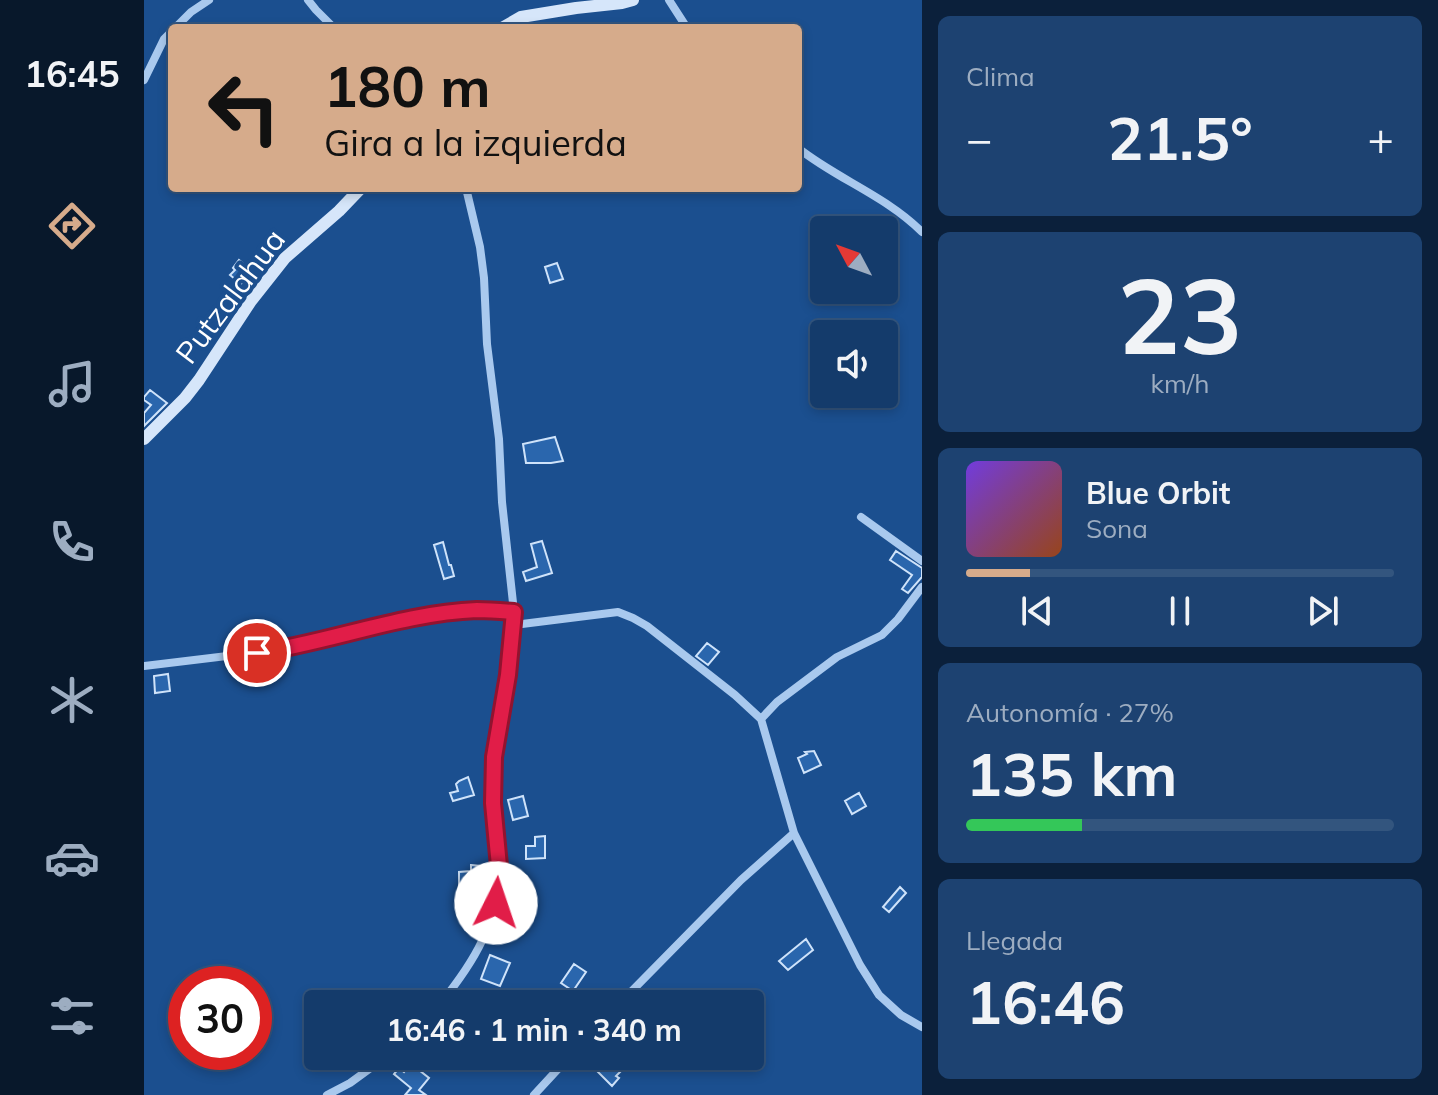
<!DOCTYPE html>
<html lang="es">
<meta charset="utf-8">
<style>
:root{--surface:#143b6b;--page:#1d4271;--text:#f1f3f6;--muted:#9dadc1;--line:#33557e;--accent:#d6ab8b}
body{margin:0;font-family:Mulish,sans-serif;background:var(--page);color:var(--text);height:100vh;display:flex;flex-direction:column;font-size:30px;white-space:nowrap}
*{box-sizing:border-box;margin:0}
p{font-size:26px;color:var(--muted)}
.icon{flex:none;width:44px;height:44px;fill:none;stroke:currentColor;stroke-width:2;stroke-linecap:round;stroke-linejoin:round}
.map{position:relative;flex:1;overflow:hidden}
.panel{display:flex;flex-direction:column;gap:16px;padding:16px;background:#0b203b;width:516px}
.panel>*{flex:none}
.guide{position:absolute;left:24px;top:24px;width:634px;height:168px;border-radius:8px;box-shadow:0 4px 12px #0003,0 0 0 2px var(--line);background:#d6ab8b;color:#111;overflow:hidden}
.needle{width:52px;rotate:311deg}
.tools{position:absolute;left:666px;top:216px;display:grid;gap:16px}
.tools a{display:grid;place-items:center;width:88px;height:88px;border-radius:8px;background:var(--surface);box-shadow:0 4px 12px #0003,0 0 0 2px var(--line);font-size:40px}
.speed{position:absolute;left:24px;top:966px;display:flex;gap:16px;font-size:40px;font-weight:700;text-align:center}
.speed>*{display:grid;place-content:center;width:104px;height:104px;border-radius:50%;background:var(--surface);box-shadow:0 4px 12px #0003,0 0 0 2px var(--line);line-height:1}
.speed .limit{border:12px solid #d22;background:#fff;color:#111}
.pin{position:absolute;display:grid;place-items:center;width:68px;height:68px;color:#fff;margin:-34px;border:4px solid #fff;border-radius:50%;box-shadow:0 2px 8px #0007}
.me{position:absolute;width:88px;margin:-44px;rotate:4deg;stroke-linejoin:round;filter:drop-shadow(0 0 6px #0008)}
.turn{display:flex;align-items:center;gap:28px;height:168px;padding:0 24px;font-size:36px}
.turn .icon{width:104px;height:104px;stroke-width:2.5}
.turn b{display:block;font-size:56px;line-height:68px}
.big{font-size:60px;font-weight:700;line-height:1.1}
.panel .tile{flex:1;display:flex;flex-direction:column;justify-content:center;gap:12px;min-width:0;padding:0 28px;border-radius:12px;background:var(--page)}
.panel .dial{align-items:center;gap:0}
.dial b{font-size:104px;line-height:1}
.song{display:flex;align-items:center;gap:24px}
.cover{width:96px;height:96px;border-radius:12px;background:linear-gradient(135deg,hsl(260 70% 55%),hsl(20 70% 35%))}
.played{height:8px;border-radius:4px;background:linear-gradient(90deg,var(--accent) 15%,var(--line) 15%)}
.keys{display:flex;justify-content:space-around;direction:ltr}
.heat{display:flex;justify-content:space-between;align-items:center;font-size:44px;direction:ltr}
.charge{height:12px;border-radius:6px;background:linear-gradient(90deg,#34c759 27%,var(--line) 0)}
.trip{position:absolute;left:160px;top:990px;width:460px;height:80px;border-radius:8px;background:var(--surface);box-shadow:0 4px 12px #0003,0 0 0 2px var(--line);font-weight:700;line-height:80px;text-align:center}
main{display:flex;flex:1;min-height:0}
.tabs{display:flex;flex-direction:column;width:144px;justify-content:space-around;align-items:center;background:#08182b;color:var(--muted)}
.tabs .icon{width:56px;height:56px}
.tabs .current{color:var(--accent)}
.tabs b{font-size:36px;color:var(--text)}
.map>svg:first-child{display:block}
</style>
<main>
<nav class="tabs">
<b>16:45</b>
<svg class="icon current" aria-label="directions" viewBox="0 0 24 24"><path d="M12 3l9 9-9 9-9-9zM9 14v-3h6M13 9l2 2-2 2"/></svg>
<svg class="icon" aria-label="music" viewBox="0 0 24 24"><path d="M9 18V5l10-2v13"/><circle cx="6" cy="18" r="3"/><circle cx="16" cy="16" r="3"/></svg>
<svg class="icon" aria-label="phone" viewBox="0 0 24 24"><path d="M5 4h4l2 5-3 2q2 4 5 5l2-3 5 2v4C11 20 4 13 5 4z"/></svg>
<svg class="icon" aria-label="climate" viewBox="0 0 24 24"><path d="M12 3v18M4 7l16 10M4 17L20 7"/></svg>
<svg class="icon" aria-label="car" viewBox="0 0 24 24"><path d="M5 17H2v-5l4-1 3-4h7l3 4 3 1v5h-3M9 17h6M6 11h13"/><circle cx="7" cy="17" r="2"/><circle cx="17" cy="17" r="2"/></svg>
<svg class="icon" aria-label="filters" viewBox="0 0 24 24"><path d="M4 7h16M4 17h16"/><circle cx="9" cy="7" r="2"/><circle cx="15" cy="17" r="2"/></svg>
</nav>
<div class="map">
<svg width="778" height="1095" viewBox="0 0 778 1095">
<rect width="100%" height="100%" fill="#1b4f8f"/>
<path fill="#2a66ad" stroke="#cfe3fa" stroke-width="2" d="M 95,260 L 112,274 L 106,282 L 101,278 L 97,284 L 86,275 L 91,270 L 89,268 Z
M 413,263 L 419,279 L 406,283 L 401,267 Z
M 6,390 L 23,403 L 0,426 L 0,413 L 7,405 L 0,400 L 0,397 Z
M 411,437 L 419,461 L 407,463 L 382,463 L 379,444 Z
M 398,541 L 408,573 L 382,581 L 379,572 L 393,567 L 387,544 Z
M 299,542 L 305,565 L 307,565 L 310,576 L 300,579 L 290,545 Z
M 752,551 L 778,568 L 778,577 L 764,593 L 758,589 L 768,575 L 746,560 Z
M 563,643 L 575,652 L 564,665 L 552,656 Z
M 24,674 L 26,691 L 11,693 L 10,676 Z
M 670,751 L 677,765 L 660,773 L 654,758 L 663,754 L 661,752 Z
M 324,777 L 330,795 L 309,801 L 306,793 L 314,791 L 312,784 L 315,781 Z
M 715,793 L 722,806 L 708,814 L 701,801 Z
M 379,796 L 384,816 L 369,820 L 364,800 Z
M 401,836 L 401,858 L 382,859 L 382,846 L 391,846 L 391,837 Z
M 327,865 L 337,866 L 336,894 L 326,894 L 326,890 L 315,890 L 315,872 L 327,871 Z
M 756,887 L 762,893 L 745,912 L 739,907 Z
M 662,939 L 669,950 L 644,970 L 635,961 Z
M 346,955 L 366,963 L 356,986 L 337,979 Z
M 430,964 L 442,972 L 429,991 L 417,983 Z
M 272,1056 L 279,1056 L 283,1059 L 275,1070 L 285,1078 L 275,1090 L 282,1095 L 261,1095 L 267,1088 L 250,1074 L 255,1068 L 260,1072 Z
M 464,1061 L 476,1072 L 472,1076 L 475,1078 L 468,1086 L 454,1072 Z"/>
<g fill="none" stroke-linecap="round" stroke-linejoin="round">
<path stroke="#a9c9ee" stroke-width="8" d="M 164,0 L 172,10 L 190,28
M 525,0 L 543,28
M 31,28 L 47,12 L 65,0
M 0,80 L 20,39 L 28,31
M 654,148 C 693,179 742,196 778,232
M 717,517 L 778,561
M 370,625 L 474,612 L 489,618 L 503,626 L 591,695 L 617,719 L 650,833 L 716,965 L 735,995 L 757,1015 L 778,1027
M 0,666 L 142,649 L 278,617 L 332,610 L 370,612
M 617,719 L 633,702 L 693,657 L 738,635 L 754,619 L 778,587
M 296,1004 C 331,961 354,923 355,867 C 356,830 347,794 350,757 C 354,708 370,661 370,612 L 358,502 L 355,439 L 343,344 L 340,278 L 336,247 L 322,188
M 475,1004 L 597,880 L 650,833
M 183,1095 L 206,1083 L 243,1056
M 390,1095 L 426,1056"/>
<path stroke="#d6e6fa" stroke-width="12" d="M 358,28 L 377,17 L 432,8 L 478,3 L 489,0
M 0,439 L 41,398 L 55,380 L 107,301 L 141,258 L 195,211 L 217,188"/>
</g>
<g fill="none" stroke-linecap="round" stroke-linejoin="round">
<defs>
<path id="route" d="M 113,653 C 187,642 259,613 333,610 C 345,610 358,611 370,612 L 364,675 L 350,757 L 349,803 L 355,866 L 352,903"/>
</defs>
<use href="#route" stroke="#92132f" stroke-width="20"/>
<use href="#route" stroke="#e11d48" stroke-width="14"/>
</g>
<g text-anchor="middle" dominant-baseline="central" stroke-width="8" stroke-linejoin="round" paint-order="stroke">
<g font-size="30" fill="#fff" stroke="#1b4f8f">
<text transform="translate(86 296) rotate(-53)">Putzalahua</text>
</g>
</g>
</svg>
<div class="tools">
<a><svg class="needle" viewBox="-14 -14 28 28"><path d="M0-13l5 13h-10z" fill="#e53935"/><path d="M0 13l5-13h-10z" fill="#9dadc1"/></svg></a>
<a><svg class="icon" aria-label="sound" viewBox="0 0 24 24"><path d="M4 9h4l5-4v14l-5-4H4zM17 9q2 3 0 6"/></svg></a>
</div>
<div class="speed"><div class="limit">30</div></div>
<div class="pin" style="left:113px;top:653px;background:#d93025"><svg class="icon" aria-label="arrive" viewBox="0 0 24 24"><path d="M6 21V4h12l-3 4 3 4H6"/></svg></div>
<svg class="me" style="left:352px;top:903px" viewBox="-20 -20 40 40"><circle r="19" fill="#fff"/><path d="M0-13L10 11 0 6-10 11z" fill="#e11d48"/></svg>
<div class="trip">16:46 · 1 min · 340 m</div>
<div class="guide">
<div class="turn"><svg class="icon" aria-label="left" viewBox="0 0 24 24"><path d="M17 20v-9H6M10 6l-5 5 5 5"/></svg><div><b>180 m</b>Gira a la izquierda</div></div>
</div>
</div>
<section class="panel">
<div class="tile"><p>Clima</p>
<div class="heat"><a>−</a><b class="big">21.5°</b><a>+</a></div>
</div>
<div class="tile dial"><b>23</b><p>km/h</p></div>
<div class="tile">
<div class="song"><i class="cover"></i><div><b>Blue Orbit</b><p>Sona</p></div></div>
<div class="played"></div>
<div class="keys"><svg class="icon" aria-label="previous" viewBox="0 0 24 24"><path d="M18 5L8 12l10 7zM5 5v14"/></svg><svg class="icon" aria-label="pause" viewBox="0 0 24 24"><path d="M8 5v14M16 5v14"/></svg><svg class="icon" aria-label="next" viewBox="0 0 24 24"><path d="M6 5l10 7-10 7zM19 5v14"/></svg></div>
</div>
<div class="tile"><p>Autonomía · 27%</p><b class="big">135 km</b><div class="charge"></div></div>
<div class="tile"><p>Llegada</p><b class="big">16:46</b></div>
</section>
</main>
